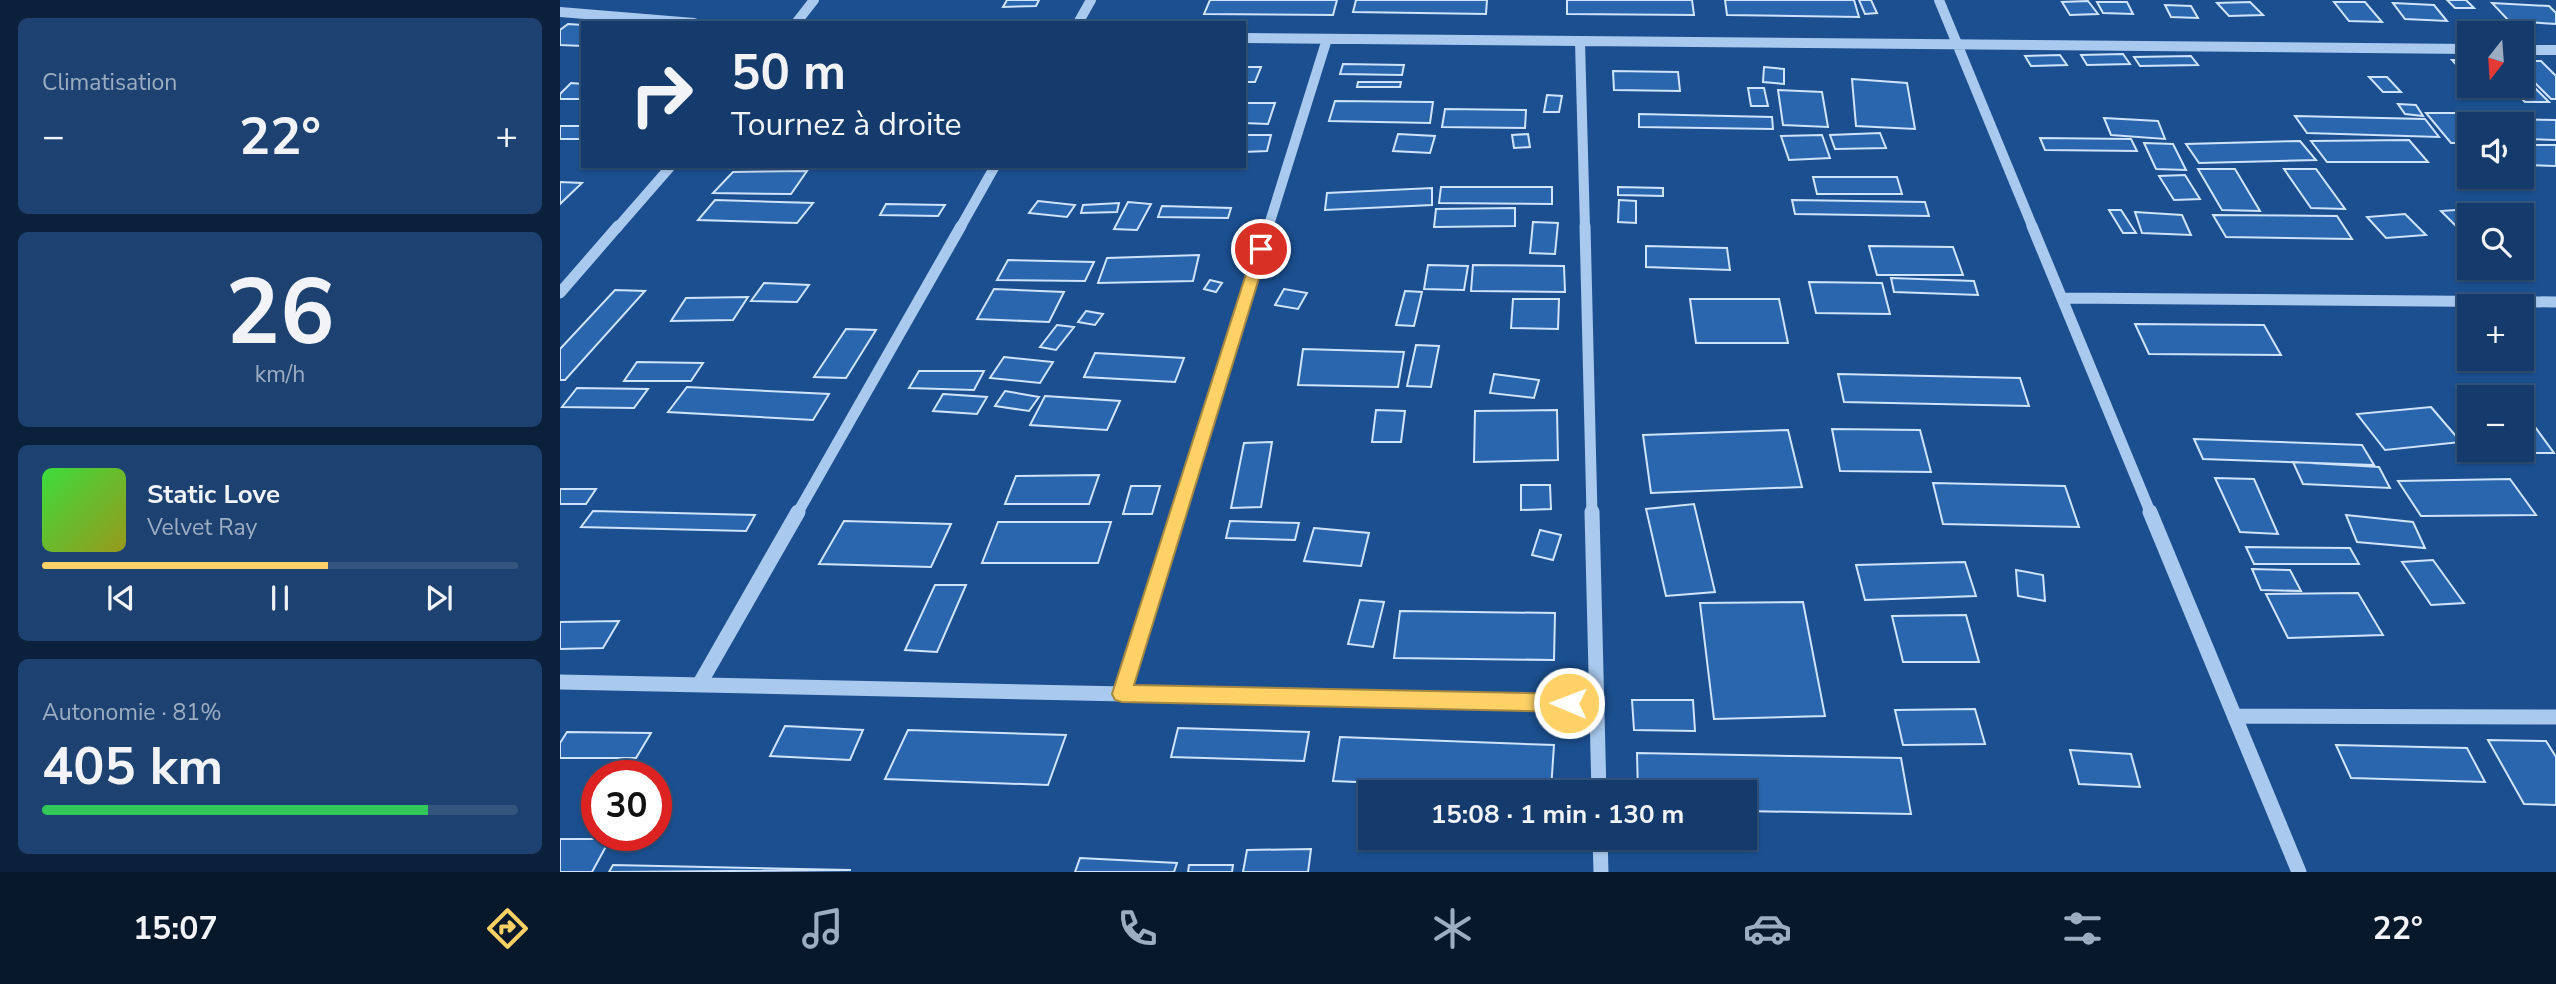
<!DOCTYPE html>
<html lang="fr">
<meta charset="utf-8">
<style>
:root{--surface:#143b6b;--page:#1d4271;--text:#f1f3f6;--muted:#9dadc1;--line:#33557e;--accent:#ffd166}
body{margin:0;font-family:"Nunito Sans",sans-serif;background:var(--page);color:var(--text);height:100vh;display:flex;flex-direction:column;font-size:26px;white-space:nowrap}
*{box-sizing:border-box;margin:0}
p{font-size:23px;color:var(--muted)}
.icon{flex:none;width:38px;height:38px;fill:none;stroke:currentColor;stroke-width:2;stroke-linecap:round;stroke-linejoin:round}
.map{position:relative;flex:1;overflow:hidden}
.details{display:flex;flex-direction:column;gap:18px;padding:18px;background:#0b203b;width:560px}
.details>*{flex:none}
.top-card{position:absolute;left:21px;top:21px;width:665px;height:147px;border-radius:0px;box-shadow:0 2px 5px #0004,0 0 0 2px var(--line);background:#143b6b;color:var(--text);overflow:hidden}
.needle{width:46px;rotate:197deg}
.fabs{position:absolute;left:1897px;top:21px;display:grid;gap:14px}
.fabs a{display:grid;place-items:center;width:77px;height:77px;border-radius:0px;background:var(--surface);box-shadow:0 2px 5px #0004,0 0 0 2px var(--line);font-size:35px}
.speed{position:absolute;left:21px;top:760px;display:flex;gap:14px;font-size:35px;font-weight:700;text-align:center}
.speed>*{display:grid;place-content:center;width:91px;height:91px;border-radius:50%;background:var(--surface);box-shadow:0 2px 5px #0004,0 0 0 2px var(--line);line-height:1}
.speed .limit{border:10px solid #d22;background:#fff;color:#111}
.pin{position:absolute;display:grid;place-items:center;width:60px;height:60px;color:#fff;margin:-30px;border:4px solid #fff;border-radius:50%;box-shadow:0 2px 7px #0007}
.me{position:absolute;width:77px;margin:-38px;rotate:271deg;stroke-linejoin:round;filter:drop-shadow(0 0 5px #0008)}
.turn{display:flex;align-items:center;gap:24px;height:147px;padding:0 35px;font-size:32px}
.turn .icon{width:91px;height:91px;stroke-width:2.5}
.turn b{display:block;font-size:49px;line-height:60px}
.big{font-size:52px;font-weight:700;line-height:1.1}
.details .widget{flex:1;display:flex;flex-direction:column;justify-content:center;gap:10px;min-width:0;padding:0 24px;border-radius:10px;background:var(--page)}
.details .dial{align-items:center;gap:0}
.dial b{font-size:91px;line-height:1}
.song{display:flex;align-items:center;gap:21px}
.cover{width:84px;height:84px;border-radius:10px;background:linear-gradient(135deg,hsl(120 70% 55%),hsl(60 70% 35%))}
.played{height:7px;border-radius:4px;background:linear-gradient(90deg,var(--accent) 60%,var(--line) 60%)}
.keys{display:flex;justify-content:space-around;direction:ltr}
.heat{display:flex;justify-content:space-between;align-items:center;font-size:38px;direction:ltr}
.charge{height:10px;border-radius:5px;background:linear-gradient(90deg,#34c759 81%,var(--line) 0)}
.trip{position:absolute;left:798px;top:780px;width:399px;height:70px;border-radius:0px;background:var(--surface);box-shadow:0 2px 5px #0004,0 0 0 2px var(--line);font-weight:700;line-height:70px;text-align:center}
.tab-bar{display:flex;height:112px;justify-content:space-around;align-items:center;background:#08182b;color:var(--muted)}
.tab-bar .icon{width:49px;height:49px}
.tab-bar .current{color:var(--accent)}
.tab-bar b{font-size:32px;color:var(--text)}
main{display:flex;flex:1;min-height:0}
.map>svg:first-child{display:block}
</style>
<main>
<section class="details">
<div class="widget"><p>Climatisation</p>
<div class="heat"><a>−</a><b class="big">22°</b><a>+</a></div>
</div>
<div class="widget dial"><b>26</b><p>km/h</p></div>
<div class="widget">
<div class="song"><i class="cover"></i><div><b>Static Love</b><p>Velvet Ray</p></div></div>
<div class="played"></div>
<div class="keys"><svg class="icon" aria-label="previous" viewBox="0 0 24 24"><path d="M18 5L8 12l10 7zM5 5v14"/></svg><svg class="icon" aria-label="pause" viewBox="0 0 24 24"><path d="M8 5v14M16 5v14"/></svg><svg class="icon" aria-label="next" viewBox="0 0 24 24"><path d="M6 5l10 7-10 7zM19 5v14"/></svg></div>
</div>
<div class="widget"><p>Autonomie · 81%</p><b class="big">405 km</b><div class="charge"></div></div>
</section>
<div class="map">
<svg width="1996" height="872" viewBox="0 0 1996 872">
<rect width="100%" height="100%" fill="#1b4f8f"/>
<path fill="#2a66ad" stroke="#cfe3fa" stroke-width="2" d="M 447,0 L 479,0 L 476,6 L 443,7 Z
M 650,0 L 777,0 L 773,15 L 644,14 Z
M 796,0 L 927,0 L 926,14 L 793,12 Z
M 1007,0 L 1132,0 L 1134,15 L 1007,14 Z
M 1165,0 L 1294,0 L 1299,17 L 1167,15 Z
M 1299,0 L 1311,0 L 1317,13 L 1305,14 Z
M 1887,0 L 1906,0 L 1914,8 L 1895,8 Z
M 1528,1 L 1538,14 L 1510,15 L 1502,2 Z
M 1537,2 L 1567,2 L 1573,14 L 1543,13 Z
M 1690,2 L 1703,15 L 1669,16 L 1657,3 Z
M 1774,2 L 1805,2 L 1822,22 L 1789,21 Z
M 1833,3 L 1874,5 L 1887,21 L 1845,19 Z
M 1932,3 L 1989,6 L 1996,13 L 1996,24 L 1949,21 Z
M 1605,5 L 1631,6 L 1638,18 L 1611,17 Z
M 8,24 L 23,25 L 23,46 L 0,45 L 0,30 Z
M 1563,54 L 1570,64 L 1527,65 L 1521,55 Z
M 1500,55 L 1507,65 L 1471,66 L 1465,56 Z
M 1631,56 L 1638,65 L 1580,66 L 1574,57 Z
M 1892,60 L 1909,60 L 1909,71 L 1902,71 Z
M 1962,61 L 1981,61 L 1996,76 L 1996,99 L 1991,99 L 1962,70 Z
M 783,64 L 844,65 L 842,75 L 780,74 Z
M 684,67 L 701,67 L 695,82 L 684,82 Z
M 1204,67 L 1224,69 L 1224,84 L 1203,82 Z
M 1053,71 L 1118,72 L 1120,91 L 1054,90 Z
M 1962,75 L 1989,102 L 1965,102 L 1949,86 L 1962,86 Z
M 1809,77 L 1827,77 L 1841,92 L 1823,92 Z
M 1292,79 L 1347,83 L 1355,129 L 1296,126 Z
M 798,82 L 841,82 L 840,87 L 797,87 Z
M 11,83 L 23,84 L 23,99 L 0,99 L 0,94 Z
M 1188,88 L 1204,88 L 1208,106 L 1191,106 Z
M 1218,90 L 1262,92 L 1268,127 L 1223,125 Z
M 987,95 L 1002,96 L 999,112 L 984,112 Z
M 775,101 L 873,102 L 870,123 L 769,121 Z
M 684,103 L 715,103 L 708,124 L 684,123 Z
M 1838,104 L 1856,105 L 1863,116 L 1845,114 Z
M 885,109 L 966,110 L 965,128 L 882,127 Z
M 1866,113 L 1930,113 L 1940,124 L 1909,124 L 1909,143 L 1891,143 Z
M 1079,114 L 1212,117 L 1213,129 L 1079,127 Z
M 1735,116 L 1865,119 L 1879,137 L 1747,133 Z
M 1544,118 L 1598,121 L 1605,139 L 1551,135 Z
M 1945,119 L 1996,120 L 1996,140 L 1962,139 L 1962,124 L 1949,124 Z
M 0,126 L 23,126 L 23,139 L 0,139 Z
M 1320,133 L 1326,148 L 1275,149 L 1270,135 Z
M 838,134 L 875,136 L 870,153 L 833,151 Z
M 968,134 L 970,147 L 954,148 L 952,135 Z
M 684,135 L 711,135 L 707,151 L 684,152 Z
M 1262,135 L 1270,158 L 1229,160 L 1221,136 Z
M 1480,138 L 1571,139 L 1577,151 L 1485,150 Z
M 1849,140 L 1868,162 L 1767,162 L 1751,141 Z
M 1740,141 L 1756,160 L 1639,163 L 1626,144 Z
M 1584,143 L 1613,144 L 1626,170 L 1596,169 Z
M 1962,145 L 1996,145 L 1996,166 L 1962,165 Z
M 1638,169 L 1675,169 L 1700,211 L 1662,210 Z
M 1724,169 L 1756,169 L 1785,209 L 1751,208 Z
M 247,171 L 231,194 L 153,193 L 173,172 Z
M 1625,175 L 1640,199 L 1614,200 L 1599,176 Z
M 1253,177 L 1337,177 L 1342,194 L 1257,194 Z
M 0,182 L 22,183 L 0,204 Z
M 881,187 L 992,187 L 992,204 L 879,203 Z
M 1058,187 L 1103,188 L 1103,196 L 1058,195 Z
M 872,188 L 872,205 L 765,210 L 767,193 Z
M 155,200 L 253,203 L 237,223 L 138,220 Z
M 1059,200 L 1076,201 L 1076,223 L 1058,222 Z
M 1232,200 L 1365,202 L 1369,216 L 1235,214 Z
M 478,201 L 515,205 L 507,217 L 469,213 Z
M 568,202 L 591,204 L 577,230 L 554,229 Z
M 559,203 L 557,212 L 521,213 L 523,205 Z
M 326,204 L 385,205 L 378,216 L 320,215 Z
M 602,206 L 671,208 L 668,218 L 598,217 Z
M 955,208 L 955,226 L 874,227 L 876,209 Z
M 1923,208 L 1931,215 L 1909,215 L 1909,237 L 1907,237 L 1881,211 Z
M 1549,210 L 1561,210 L 1576,233 L 1563,233 Z
M 1575,212 L 1622,215 L 1631,235 L 1582,233 Z
M 1845,214 L 1866,235 L 1826,238 L 1807,217 Z
M 1653,215 L 1777,216 L 1792,239 L 1666,237 Z
M 973,222 L 998,223 L 995,254 L 970,253 Z
M 1086,246 L 1167,248 L 1170,270 L 1086,267 Z
M 1309,246 L 1393,247 L 1403,275 L 1317,275 Z
M 639,255 L 633,281 L 538,283 L 547,258 Z
M 448,260 L 534,262 L 525,281 L 437,280 Z
M 868,265 L 908,266 L 904,290 L 864,289 Z
M 913,265 L 1004,266 L 1005,292 L 911,291 Z
M 1331,278 L 1414,281 L 1418,295 L 1334,292 Z
M 650,280 L 662,283 L 656,292 L 644,289 Z
M 1249,282 L 1322,283 L 1330,314 L 1256,313 Z
M 204,283 L 249,285 L 237,302 L 191,301 Z
M 434,289 L 504,292 L 489,322 L 417,319 Z
M 724,289 L 747,293 L 738,309 L 715,305 Z
M 55,290 L 85,291 L 5,380 L 0,380 L 0,349 Z
M 845,291 L 862,292 L 854,326 L 836,325 Z
M 188,297 L 173,320 L 111,321 L 126,298 Z
M 953,299 L 999,299 L 998,329 L 951,328 Z
M 1130,299 L 1219,299 L 1228,343 L 1136,343 Z
M 526,311 L 543,314 L 535,325 L 518,322 Z
M 1575,324 L 1704,325 L 1721,355 L 1589,354 Z
M 497,325 L 514,327 L 496,350 L 480,347 Z
M 286,329 L 316,330 L 286,378 L 254,377 Z
M 856,345 L 879,346 L 871,387 L 847,386 Z
M 743,349 L 844,352 L 838,387 L 738,385 Z
M 535,353 L 624,358 L 615,382 L 524,377 Z
M 444,357 L 493,362 L 480,383 L 430,378 Z
M 77,362 L 143,363 L 131,381 L 64,381 Z
M 359,371 L 424,371 L 414,390 L 349,388 Z
M 934,374 L 979,380 L 974,398 L 930,393 Z
M 1278,374 L 1460,378 L 1469,406 L 1284,402 Z
M 127,387 L 269,394 L 253,420 L 108,412 Z
M 17,388 L 88,389 L 74,408 L 2,407 Z
M 445,391 L 479,397 L 469,411 L 435,406 Z
M 383,394 L 427,397 L 417,414 L 373,411 Z
M 485,396 L 560,401 L 547,430 L 470,425 Z
M 1871,407 L 1901,442 L 1825,450 L 1797,414 Z
M 1962,409 L 1994,453 L 1930,453 L 1928,450 L 1962,450 Z
M 816,410 L 845,411 L 841,442 L 812,442 Z
M 997,410 L 998,460 L 914,462 L 915,411 Z
M 1272,429 L 1360,430 L 1371,472 L 1280,471 Z
M 1228,430 L 1242,487 L 1091,493 L 1083,435 Z
M 1634,439 L 1802,445 L 1814,465 L 1643,459 Z
M 712,442 L 701,507 L 671,508 L 684,443 Z
M 1733,462 L 1819,467 L 1830,488 L 1743,484 Z
M 539,475 L 529,504 L 445,504 L 456,476 Z
M 1655,478 L 1694,479 L 1718,534 L 1680,532 Z
M 1950,479 L 1976,515 L 1861,516 L 1838,481 Z
M 1373,483 L 1505,486 L 1519,527 L 1383,524 Z
M 961,485 L 990,485 L 991,509 L 961,510 Z
M 571,486 L 600,486 L 592,514 L 563,514 Z
M 0,489 L 36,489 L 26,504 L 0,504 Z
M 1134,504 L 1155,592 L 1106,596 L 1086,509 Z
M 33,511 L 195,515 L 186,531 L 21,527 Z
M 1786,515 L 1853,522 L 1865,548 L 1797,542 Z
M 284,521 L 391,524 L 371,567 L 259,564 Z
M 670,521 L 739,523 L 735,540 L 666,538 Z
M 438,522 L 551,522 L 538,563 L 422,563 Z
M 754,528 L 809,533 L 801,566 L 744,561 Z
M 980,530 L 1001,535 L 993,560 L 972,555 Z
M 1686,547 L 1790,548 L 1799,564 L 1694,564 Z
M 1873,560 L 1904,603 L 1871,605 L 1842,562 Z
M 1405,562 L 1416,596 L 1305,600 L 1296,565 Z
M 1692,569 L 1730,570 L 1741,591 L 1701,590 Z
M 1456,570 L 1483,575 L 1485,601 L 1458,596 Z
M 375,585 L 406,585 L 377,652 L 345,650 Z
M 1798,593 L 1823,635 L 1728,638 L 1706,594 Z
M 800,600 L 824,602 L 813,647 L 788,644 Z
M 1243,602 L 1265,716 L 1154,719 L 1140,603 Z
M 840,611 L 995,613 L 994,660 L 834,658 Z
M 1406,615 L 1419,662 L 1343,662 L 1332,616 Z
M 59,621 L 43,648 L 0,649 L 0,622 Z
M 1072,700 L 1133,700 L 1135,731 L 1074,730 Z
M 1415,709 L 1425,744 L 1343,745 L 1335,710 Z
M 225,726 L 303,730 L 290,760 L 210,756 Z
M 618,728 L 749,732 L 744,761 L 611,757 Z
M 348,730 L 506,735 L 488,785 L 325,779 Z
M 7,732 L 91,733 L 76,758 L 0,758 L 0,743 Z
M 780,737 L 994,745 L 991,790 L 773,781 Z
M 1928,740 L 1986,741 L 1996,757 L 1996,805 L 1964,804 Z
M 1776,745 L 1907,748 L 1925,782 L 1791,778 Z
M 1510,750 L 1571,754 L 1580,787 L 1519,784 Z
M 1077,753 L 1341,758 L 1351,814 L 1185,811 L 1185,793 L 1078,793 Z
M 0,839 L 50,839 L 32,872 L 0,872 Z
M 751,849 L 748,872 L 683,872 L 687,850 Z
M 520,858 L 617,863 L 614,872 L 515,872 Z
M 53,865 L 291,870 L 49,872 Z
M 629,865 L 673,865 L 672,872 L 628,872 Z"/>
<g fill="none" stroke-linecap="round" stroke-linejoin="round">
<path stroke="#a9c9ee" stroke-width="10" d="M 1379,0 L 1473,228
M 0,12 L 134,23
M 236,23 L 254,0
M 518,23 L 531,0
M 684,38 L 1909,49
M 1020,42 L 1025,228
M 1962,50 L 1996,50
M 57,228 L 111,166
M 400,228 L 435,166
M 708,228 L 767,39"/>
<path stroke="#a9c9ee" stroke-width="11" d="M 1025,226 L 1032,514
M 1472,226 L 1591,514
M 0,293 L 58,226
M 1503,298 L 1996,302
M 237,514 L 401,226
M 618,514 L 708,226"/>
<path stroke="#a9c9ee" stroke-width="15" d="M 1032,512 L 1039,793
M 1590,512 L 1739,872
M 0,682 L 1037,704
M 139,685 L 238,512
M 562,694 L 619,512
M 1675,716 L 1996,717
M 1040,838 L 1041,872"/>
</g>
<path fill="#ffd166" stroke="#a68842" stroke-width="2" d="M 701,244 L 708,249 L 574,685 L 1009,694 L 1016,697 L 1018,703 L 1016,710 L 1009,712 L 562,702 L 555,700 L 552,694 L 694,249 Z"/>
</svg>
<div class="fabs">
<a><svg class="needle" viewBox="-14 -14 28 28"><path d="M0-13l5 13h-10z" fill="#e53935"/><path d="M0 13l5-13h-10z" fill="#9dadc1"/></svg></a>
<a><svg class="icon" aria-label="sound" viewBox="0 0 24 24"><path d="M4 9h4l5-4v14l-5-4H4zM17 9q2 3 0 6"/></svg></a>
<a><svg class="icon" aria-label="search" viewBox="0 0 24 24"><circle cx="10" cy="10" r="6"/><path d="M15 15l6 6"/></svg></a>
<a>+</a>
<a>−</a>
</div>
<div class="speed"><div class="limit">30</div></div>
<div class="pin" style="left:701px;top:249px;background:#d93025"><svg class="icon" aria-label="arrive" viewBox="0 0 24 24"><path d="M6 21V4h12l-3 4 3 4H6"/></svg></div>
<svg class="me" style="left:1009px;top:703px" viewBox="-20 -20 40 40"><circle r="17" fill="#ffd166" stroke="#fff" stroke-width="3"/><path d="M0-11L8 9 0 5-8 9z" fill="#fff"/></svg>
<div class="trip">15:08 · 1 min · 130 m</div>
<div class="top-card">
<div class="turn"><svg class="icon" aria-label="right" viewBox="0 0 24 24"><path d="M7 20v-9h11M14 6l5 5-5 5"/></svg><div><b>50 m</b>Tournez à droite</div></div>
</div>
</div>
</main>
<nav class="tab-bar">
<b>15:07</b>
<svg class="icon current" aria-label="directions" viewBox="0 0 24 24"><path d="M12 3l9 9-9 9-9-9zM9 14v-3h6M13 9l2 2-2 2"/></svg>
<svg class="icon" aria-label="music" viewBox="0 0 24 24"><path d="M9 18V5l10-2v13"/><circle cx="6" cy="18" r="3"/><circle cx="16" cy="16" r="3"/></svg>
<svg class="icon" aria-label="phone" viewBox="0 0 24 24"><path d="M5 4h4l2 5-3 2q2 4 5 5l2-3 5 2v4C11 20 4 13 5 4z"/></svg>
<svg class="icon" aria-label="climate" viewBox="0 0 24 24"><path d="M12 3v18M4 7l16 10M4 17L20 7"/></svg>
<svg class="icon" aria-label="car" viewBox="0 0 24 24"><path d="M5 17H2v-5l4-1 3-4h7l3 4 3 1v5h-3M9 17h6M6 11h13"/><circle cx="7" cy="17" r="2"/><circle cx="17" cy="17" r="2"/></svg>
<svg class="icon" aria-label="filters" viewBox="0 0 24 24"><path d="M4 7h16M4 17h16"/><circle cx="9" cy="7" r="2"/><circle cx="15" cy="17" r="2"/></svg>
<b>22°</b>
</nav>
